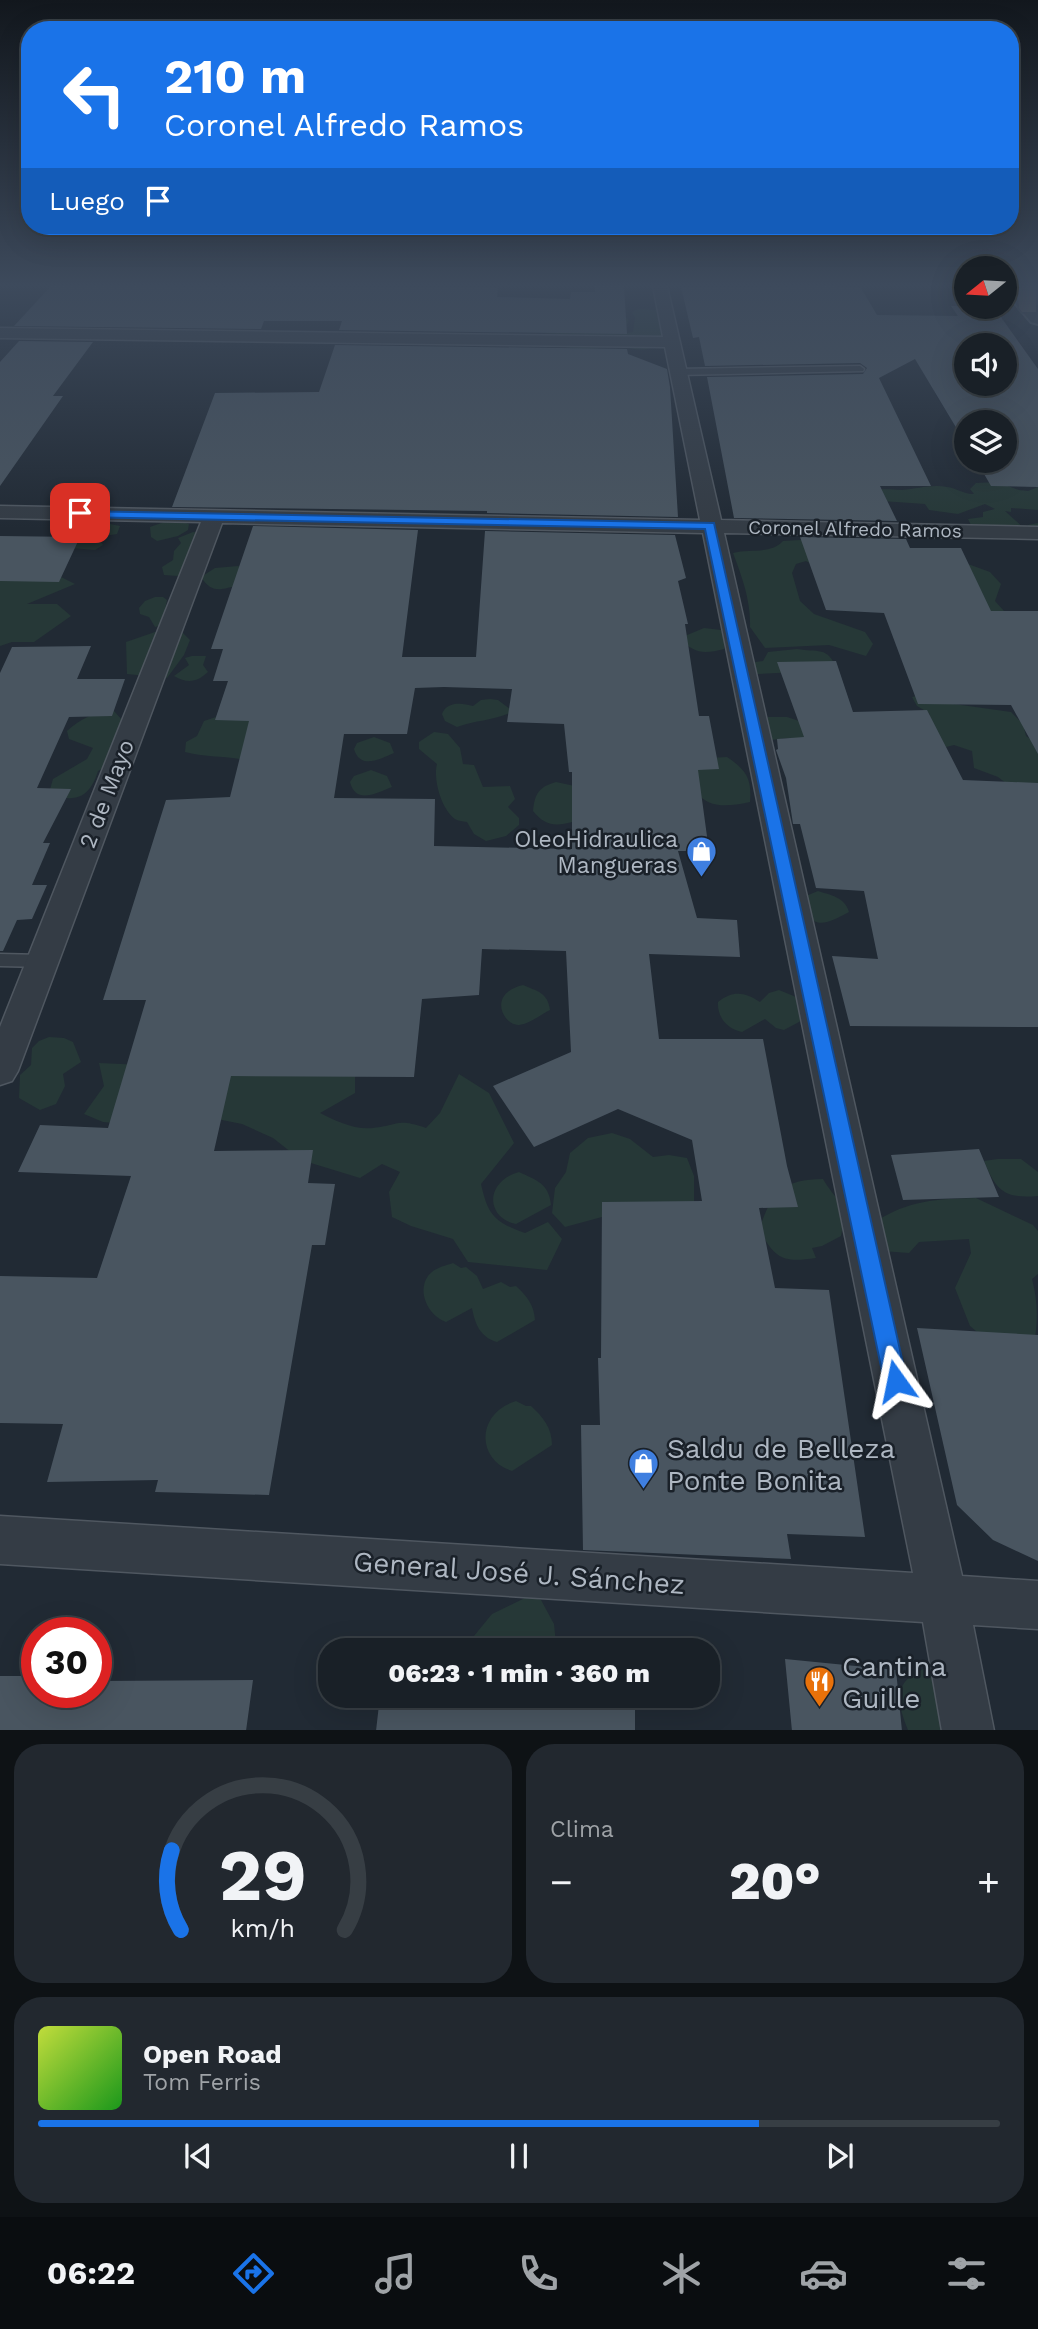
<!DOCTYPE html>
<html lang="es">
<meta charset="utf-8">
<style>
:root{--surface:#192027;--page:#22282f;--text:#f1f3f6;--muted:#9fa3a7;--line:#373e44;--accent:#1a73e8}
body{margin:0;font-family:"Work Sans",sans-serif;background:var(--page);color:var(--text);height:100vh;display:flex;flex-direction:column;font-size:26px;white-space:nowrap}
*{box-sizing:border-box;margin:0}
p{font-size:23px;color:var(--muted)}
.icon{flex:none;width:38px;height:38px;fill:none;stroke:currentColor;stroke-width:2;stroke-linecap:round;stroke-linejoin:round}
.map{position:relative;height:1730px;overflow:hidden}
.drawer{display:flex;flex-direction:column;gap:14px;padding:14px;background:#0e1215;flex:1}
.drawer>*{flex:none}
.guide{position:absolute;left:21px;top:21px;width:998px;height:214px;border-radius:28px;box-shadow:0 7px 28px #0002,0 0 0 2px var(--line);background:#1a73e8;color:#fff;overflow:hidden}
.needle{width:46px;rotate:252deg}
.tools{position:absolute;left:954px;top:256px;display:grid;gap:14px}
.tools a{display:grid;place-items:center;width:63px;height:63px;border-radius:50%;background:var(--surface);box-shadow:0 7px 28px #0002,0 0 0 2px var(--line);font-size:35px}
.speed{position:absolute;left:21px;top:1617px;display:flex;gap:14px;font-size:35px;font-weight:700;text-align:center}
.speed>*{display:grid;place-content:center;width:91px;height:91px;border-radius:50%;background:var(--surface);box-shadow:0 7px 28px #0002,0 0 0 2px var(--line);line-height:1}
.speed .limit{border:10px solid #d22;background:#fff;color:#111}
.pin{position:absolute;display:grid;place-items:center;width:60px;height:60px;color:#fff;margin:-30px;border-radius:14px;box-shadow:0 4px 10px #0006}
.me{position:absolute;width:77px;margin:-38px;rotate:348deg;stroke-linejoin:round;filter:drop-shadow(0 0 5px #0008)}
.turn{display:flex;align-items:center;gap:24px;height:147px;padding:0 28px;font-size:32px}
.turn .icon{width:91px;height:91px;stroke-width:2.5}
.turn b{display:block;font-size:49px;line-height:60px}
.then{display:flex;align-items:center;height:66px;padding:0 28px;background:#0003;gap:14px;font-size:26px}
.big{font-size:52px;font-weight:800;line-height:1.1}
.drawer .card{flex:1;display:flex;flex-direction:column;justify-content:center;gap:10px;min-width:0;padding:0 24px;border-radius:28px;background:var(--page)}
.drawer .dial{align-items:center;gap:0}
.dial svg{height:182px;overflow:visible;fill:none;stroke:var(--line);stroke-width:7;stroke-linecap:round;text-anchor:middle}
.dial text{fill:var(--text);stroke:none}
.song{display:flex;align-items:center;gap:21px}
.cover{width:84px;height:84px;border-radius:10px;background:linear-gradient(135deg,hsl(70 70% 55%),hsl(120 70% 35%))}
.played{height:7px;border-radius:4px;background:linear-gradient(90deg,var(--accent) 75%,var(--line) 75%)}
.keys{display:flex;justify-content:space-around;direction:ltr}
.heat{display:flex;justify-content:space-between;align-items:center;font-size:38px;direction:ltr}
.drawer .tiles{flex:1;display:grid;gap:14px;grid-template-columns:1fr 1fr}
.card:last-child{grid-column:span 2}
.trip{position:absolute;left:318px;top:1638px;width:402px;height:70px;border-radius:28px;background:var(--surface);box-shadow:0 7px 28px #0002,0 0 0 2px var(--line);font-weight:800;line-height:70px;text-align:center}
.tabs{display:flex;height:112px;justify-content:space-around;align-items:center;background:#0a0d10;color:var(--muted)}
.tabs .icon{width:49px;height:49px}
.tabs .on{color:var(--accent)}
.tabs b{font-size:32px;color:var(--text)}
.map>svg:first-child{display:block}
</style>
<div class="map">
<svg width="1038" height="1731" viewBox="0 0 1038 1731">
<rect width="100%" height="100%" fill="#212a34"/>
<path fill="#263837" d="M 638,309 L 659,310 L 670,337 C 664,341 658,346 651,348 C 639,352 630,347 619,347 C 593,346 572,357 551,338 L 555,334 L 542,333 L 545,328 L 622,315 L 629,320 L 627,325 L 613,328 L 621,334 L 633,332 L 635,318 L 632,312 Z
M 997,482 L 1019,490 L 1028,491 L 1038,487 L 1038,510 L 1011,508 L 1011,512 L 1005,511 L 1026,530 L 1028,525 L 1038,523 L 1038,534 L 974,531 L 968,519 L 983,517 L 983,512 L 995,509 L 985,504 L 958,514 L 929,510 L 925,504 L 882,501 L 874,491 C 884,488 891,490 902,490 C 917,489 931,484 947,487 C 957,488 965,495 974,494 L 970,489 L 976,483 Z
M 167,521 L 179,521 L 189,524 L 188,530 L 178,536 L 157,541 L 151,537 L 150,527 Z
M 105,523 L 120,526 L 117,534 L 98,537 L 103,545 L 95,550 L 71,548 L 67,542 L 86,529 Z
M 193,532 L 202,533 L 187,571 L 178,576 L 164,575 L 162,567 L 173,560 L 174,551 L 181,543 L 178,538 Z
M 833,538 L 819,568 L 806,561 L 796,564 L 792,573 L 800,601 L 814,614 L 865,632 L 873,644 L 866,656 L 829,645 L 765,648 L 750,627 C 751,601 742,577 733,553 C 750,548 770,555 783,541 Z
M 968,564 L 990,572 L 1001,584 L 995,601 L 1013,621 L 935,588 Z
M 238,566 L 242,568 L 240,585 C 221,589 213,595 201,577 L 215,568 Z
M 55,574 L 75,584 L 27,604 L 57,604 L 71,616 L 34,642 L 12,642 L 0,646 L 0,576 Z
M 155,597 L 163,597 L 167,600 L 165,610 L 170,616 L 167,624 L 155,627 L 149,617 L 140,614 L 139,608 L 145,601 Z
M 704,628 L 721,630 L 725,638 L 724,649 C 704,654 694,654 680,638 Z
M 181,631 L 190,640 L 184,655 L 167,678 L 127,674 L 126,642 L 155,632 Z
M 797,649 C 817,653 828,645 837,670 L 757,674 L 750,670 L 748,663 L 763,661 L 768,652 Z
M 192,656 L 206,656 L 203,665 L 208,672 C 197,682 188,684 174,676 L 189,665 L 185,658 Z
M 926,694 L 947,703 L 1011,712 L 1023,724 L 1026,736 L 1038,744 L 1038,785 L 1011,787 L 998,777 L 974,768 L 972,751 L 954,745 L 946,747 L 934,732 L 929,713 L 917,706 L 912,697 Z
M 490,699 L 498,700 L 510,709 L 510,713 C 491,721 476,720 457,727 L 445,721 L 442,714 C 447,701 462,703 473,706 L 481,700 Z
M 113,710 L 123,721 L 110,764 L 98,771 C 90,798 74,804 49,793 L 53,779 L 87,759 L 93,748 L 69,739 L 67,731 C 81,718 94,713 113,710 Z
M 241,716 L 257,724 L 240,759 C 221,756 203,757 185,752 L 186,742 L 197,736 L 204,721 L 216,717 Z
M 768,717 L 787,717 L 808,724 L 803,748 L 788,738 L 771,740 L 754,730 Z
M 434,732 L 448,734 L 460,748 L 463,764 L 474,765 L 483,787 L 510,786 L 515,799 L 508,807 L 519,818 L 519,825 L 506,836 L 486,841 L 474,834 L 467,822 C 463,821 458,821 455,819 C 441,809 433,779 437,764 L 419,749 L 419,742 Z
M 374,737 L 390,743 L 394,753 C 380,759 360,770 354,749 L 357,743 Z
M 727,757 C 746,770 752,778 750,802 C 701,813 699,796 671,760 Z
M 371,770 L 387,776 L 392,787 C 376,793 356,805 350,782 L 354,776 Z
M 556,782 L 584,788 L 572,822 C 555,827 544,825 533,811 C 535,793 539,787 556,782 Z
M 818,891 C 830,895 845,897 849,912 C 823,926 811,931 801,898 Z
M 523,985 C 536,991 548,992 550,1010 C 542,1014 529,1024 519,1025 C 504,1026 486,994 523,985 Z
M 779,990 L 801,999 L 812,1015 L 784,1030 L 776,1028 L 765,1019 L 742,1032 C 727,1029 717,1017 718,1002 C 733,990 745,992 760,1002 L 769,993 Z
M 49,1037 L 64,1038 L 73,1042 L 81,1062 L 63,1074 L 65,1086 L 56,1104 L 40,1110 L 19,1098 L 20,1075 L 31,1065 L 32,1048 L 39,1041 Z
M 99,1063 L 299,1072 L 355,1072 L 355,1093 L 320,1113 C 336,1121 354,1130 373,1128 C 401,1125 396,1118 426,1128 L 440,1113 L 459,1074 L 489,1093 L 514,1143 L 481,1184 C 488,1215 494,1222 525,1233 L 548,1222 L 562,1239 L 547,1270 L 468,1262 L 453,1239 L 411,1226 L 392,1217 L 389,1192 L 400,1172 L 382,1164 L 360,1178 L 301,1160 L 273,1138 L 242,1124 L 217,1119 L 149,1126 L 103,1122 L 84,1114 L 104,1086 Z
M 612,1133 L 630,1139 L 653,1157 L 669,1155 L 687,1158 L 694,1176 L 694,1214 L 613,1214 L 565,1227 L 552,1213 L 555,1188 L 566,1172 L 570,1153 L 588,1138 Z
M 998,1159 L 1021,1159 L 1038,1172 L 1038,1196 C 1005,1199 996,1191 984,1161 Z
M 519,1172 C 536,1180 549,1183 551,1205 L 516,1224 C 486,1218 484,1182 519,1172 Z
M 823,1179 C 839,1206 848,1200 841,1236 L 822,1246 L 812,1248 L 816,1258 C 782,1263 776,1259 759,1230 C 772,1192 781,1180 823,1179 Z
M 976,1198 L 1033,1225 L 1038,1231 L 1038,1274 L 1032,1279 C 1038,1302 1038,1321 1034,1345 L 995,1347 L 970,1326 L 955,1288 L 971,1253 L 969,1239 L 919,1242 L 909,1253 L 882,1251 L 875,1222 C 909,1200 936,1199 976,1198 Z
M 453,1263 L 461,1268 L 466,1267 L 477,1276 L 483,1289 L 501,1282 L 510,1287 L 516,1286 C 527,1296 534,1305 535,1320 L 497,1342 C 480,1337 475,1324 472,1308 L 446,1322 C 430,1317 416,1293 428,1276 C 434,1268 444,1266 453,1263 Z
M 516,1401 L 526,1406 L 531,1406 C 543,1417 552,1428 552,1445 L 512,1471 C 476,1460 476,1413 516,1401 Z
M 529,1596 L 541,1600 L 554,1624 L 556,1644 L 546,1650 L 472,1650 L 474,1636 L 492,1614 Z
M 926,1668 L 939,1675 L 977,1730 L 908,1730 C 896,1701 893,1681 926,1668 Z"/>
<path fill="#495560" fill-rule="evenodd" d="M 51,286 L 462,287 L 498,288 L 497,297 L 570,299 L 571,292 L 595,292 L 595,286 L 624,286 L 627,334 L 339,330 L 342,321 L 264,321 L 261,329 L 14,326 Z
M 831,286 L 861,288 L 877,315 L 958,316 L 951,306 L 993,306 L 1038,369 L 1038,487 L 991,486 L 976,460 L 1004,460 L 1004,422 L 966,422 L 966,444 L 915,359 L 879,378 L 931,486 L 880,486 L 897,521 L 734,518 L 707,377 L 863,374 L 867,368 L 860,363 L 705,366 L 699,337 L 693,338 L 681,287 ZM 966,345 L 1004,345 L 1004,383 L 966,383 Z
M 19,341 L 93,342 L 53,396 L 63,396 L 0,486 L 0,362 Z
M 335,345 L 627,349 L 628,354 L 667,369 L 670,387 L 678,517 L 487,513 L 487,511 L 172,507 L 215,393 L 319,392 Z
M 253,526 L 418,530 L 402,657 L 476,657 L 485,531 L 675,535 L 686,578 L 678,581 L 688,624 L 685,624 L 699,716 L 709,716 L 719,769 L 698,770 L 709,851 L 678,851 L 697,918 L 737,920 L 740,957 L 649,954 L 659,1039 L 763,1039 L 787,1166 L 798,1207 L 759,1208 L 775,1288 L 829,1290 L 865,1537 L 787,1534 L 791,1559 L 583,1550 L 581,1425 L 600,1425 L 598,1358 L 601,1358 L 602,1202 L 702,1201 L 692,1140 L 618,1109 L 534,1147 L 493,1086 L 571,1052 L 566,951 L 482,949 L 479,995 L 422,999 L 414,1077 L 231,1076 L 214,1151 L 313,1150 L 308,1183 L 335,1184 L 325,1245 L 312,1245 L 269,1495 L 155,1492 L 158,1480 L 47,1482 L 63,1424 L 0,1423 L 0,1276 L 97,1278 L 131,1176 L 18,1172 L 40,1125 L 108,1128 L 146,1000 L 103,1000 L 166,800 L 230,797 L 249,721 L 215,720 L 228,681 L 213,681 L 223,649 L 211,649 ZM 444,687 L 512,689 L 507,722 L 564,724 L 569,772 L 572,772 L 572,849 L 434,846 L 435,799 L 334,798 L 344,734 L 407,734 L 415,688 Z
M 0,536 L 80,537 L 59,582 L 0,581 Z
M 800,537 L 906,539 L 910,548 L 961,548 L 991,611 L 1038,611 L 1038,754 L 1011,705 L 918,704 L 884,613 L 826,610 Z
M 91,646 L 77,679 L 125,679 L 112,716 L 69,717 L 37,788 L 71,789 L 43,843 L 50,843 L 32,885 L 47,885 L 32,919 L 17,920 L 3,951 L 0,951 L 0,673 L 12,647 Z
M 836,661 L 853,712 L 927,710 L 963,780 L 1038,783 L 1038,1027 L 850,1026 L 832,956 L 878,959 L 864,891 L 816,888 L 800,824 L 793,824 L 786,778 L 776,750 L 778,749 L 777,739 L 804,737 L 777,662 Z
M 979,1149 L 999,1197 L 903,1200 L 891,1155 Z
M 917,1328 L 1038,1335 L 1038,1561 L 993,1540 L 957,1505 Z
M 785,1659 L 896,1670 L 902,1731 L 792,1731 Z
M 0,1676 L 37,1676 L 37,1692 L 96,1692 L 96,1681 L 253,1680 L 246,1731 L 0,1731 Z
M 380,1696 L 635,1696 L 635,1731 L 376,1731 Z"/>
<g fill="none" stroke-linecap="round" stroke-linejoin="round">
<defs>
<path id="service" d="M 860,366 L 864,369 L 863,371 L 677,375 L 672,372 L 677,369 Z
M 0,954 L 43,955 L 49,957 L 52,961 L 49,965 L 43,967 L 0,966 Z"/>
<path id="minor" d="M 653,286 L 667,286 L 721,520 L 1038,527 L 1038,539 L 724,533 L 962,1576 L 1038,1581 L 1038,1629 L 973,1625 L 994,1731 L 942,1731 L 923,1622 L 0,1564 L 0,1516 L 913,1573 L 703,533 L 222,523 L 18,1071 L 12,1081 L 0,1085 L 0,1027 L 201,522 L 0,518 L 0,506 L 700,520 L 665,347 L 0,338 L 0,328 L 663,337 Z"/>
<path id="tertiary" d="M 1004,286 L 1021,286 L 1038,305 L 1038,324 L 1031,322 L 1004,290 Z"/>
<path id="trunk" d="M 1017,286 L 1036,286 L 1036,312 L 1022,312 L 1019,308 Z"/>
</defs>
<use href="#service" stroke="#4f5760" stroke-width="3"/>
<use href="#minor" stroke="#4f5760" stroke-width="3"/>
<use href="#tertiary" stroke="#4f5760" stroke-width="4"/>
<use href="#trunk" stroke="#3f4750" stroke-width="4"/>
<use href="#service" fill="#343c45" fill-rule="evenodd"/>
<use href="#minor" fill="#343c45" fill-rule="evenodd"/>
<use href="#tertiary" fill="#343c45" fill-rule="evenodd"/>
<use href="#trunk" fill="#5e5d5c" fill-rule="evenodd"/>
</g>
<linearGradient id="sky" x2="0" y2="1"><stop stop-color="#12171d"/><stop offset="0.54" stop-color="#3d4a5c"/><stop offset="1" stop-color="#3d4a5c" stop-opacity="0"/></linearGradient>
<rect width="1038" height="528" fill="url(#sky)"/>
<path fill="#1a73e8" stroke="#114b97" stroke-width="2" d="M 77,511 L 714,523 L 907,1381 L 904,1388 L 896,1392 L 888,1388 L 884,1381 L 705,529 L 80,517 L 75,513 Z"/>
<defs>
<symbol id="shop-pin" viewBox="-11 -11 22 30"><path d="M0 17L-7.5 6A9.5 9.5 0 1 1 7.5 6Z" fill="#3f7fe0" stroke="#1a2129"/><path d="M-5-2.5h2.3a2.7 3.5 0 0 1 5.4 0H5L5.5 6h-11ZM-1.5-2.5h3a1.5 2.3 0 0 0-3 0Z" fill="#fff"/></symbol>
<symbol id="restaurant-pin" viewBox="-11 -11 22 30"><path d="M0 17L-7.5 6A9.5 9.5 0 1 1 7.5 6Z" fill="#e8710a" stroke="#1a2129"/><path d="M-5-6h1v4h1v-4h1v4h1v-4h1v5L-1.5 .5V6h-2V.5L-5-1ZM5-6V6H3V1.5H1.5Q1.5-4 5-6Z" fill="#fff"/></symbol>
</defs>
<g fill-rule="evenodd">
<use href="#shop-pin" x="684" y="834" width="35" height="47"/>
<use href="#shop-pin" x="626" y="1446" width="35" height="47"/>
<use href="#restaurant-pin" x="802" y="1664" width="35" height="47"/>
</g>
<g text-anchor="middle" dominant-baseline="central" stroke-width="5" stroke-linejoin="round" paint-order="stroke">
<g font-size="19" fill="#aeb7c2" stroke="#1a2129">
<text transform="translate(855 529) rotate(1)">Coronel Alfredo Ramos</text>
</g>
<g font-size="23" fill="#aeb7c2" stroke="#1a2129">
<text transform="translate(107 794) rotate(-69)">2 de Mayo</text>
</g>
<g font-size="23" fill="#aeb7c2" stroke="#1a2129" text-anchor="end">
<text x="678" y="839">OleoHidraulica<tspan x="678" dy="26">Mangueras</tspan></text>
</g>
<g font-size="28" fill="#aeb7c2" stroke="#1a2129" text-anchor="start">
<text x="667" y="1448">Saldu de Belleza<tspan x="667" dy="32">Ponte Bonita</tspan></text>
<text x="842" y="1666">Cantina<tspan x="842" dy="32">Guille</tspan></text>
</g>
<g font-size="28" fill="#aeb7c2" stroke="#1a2129">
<text transform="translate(519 1573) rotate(4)">General José J. Sánchez</text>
</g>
</g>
</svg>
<div class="tools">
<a><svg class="needle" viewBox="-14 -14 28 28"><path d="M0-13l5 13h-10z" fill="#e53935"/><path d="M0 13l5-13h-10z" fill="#9fa3a7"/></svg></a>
<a><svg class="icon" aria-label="sound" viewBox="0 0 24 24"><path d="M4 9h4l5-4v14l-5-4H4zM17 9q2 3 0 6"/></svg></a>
<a><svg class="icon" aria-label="layers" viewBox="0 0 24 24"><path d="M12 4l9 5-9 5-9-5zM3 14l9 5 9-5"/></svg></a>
</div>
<div class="speed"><div class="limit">30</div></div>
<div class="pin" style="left:80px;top:513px;background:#d93025"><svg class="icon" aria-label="arrive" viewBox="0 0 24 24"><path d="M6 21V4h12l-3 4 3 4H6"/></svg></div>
<svg class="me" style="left:896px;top:1381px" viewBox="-20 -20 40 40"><path d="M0-17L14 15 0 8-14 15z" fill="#1a73e8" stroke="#fff" stroke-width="4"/></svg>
<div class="trip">06:23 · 1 min · 360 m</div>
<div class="guide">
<div class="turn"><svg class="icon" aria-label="left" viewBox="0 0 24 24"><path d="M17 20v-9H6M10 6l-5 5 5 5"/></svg><div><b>210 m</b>Coronel Alfredo Ramos</div></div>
<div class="then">Luego<svg class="icon" aria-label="arrive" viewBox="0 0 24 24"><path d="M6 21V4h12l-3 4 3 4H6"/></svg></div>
</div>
</div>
<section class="drawer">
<div class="tiles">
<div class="card dial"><svg viewBox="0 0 100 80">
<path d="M14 69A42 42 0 1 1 86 69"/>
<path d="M14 69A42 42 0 0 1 10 34" stroke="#1a73e8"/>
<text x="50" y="56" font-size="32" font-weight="700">29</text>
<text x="50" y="72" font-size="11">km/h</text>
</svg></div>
<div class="card"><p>Clima</p>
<div class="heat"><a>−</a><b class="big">20°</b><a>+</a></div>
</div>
<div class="card">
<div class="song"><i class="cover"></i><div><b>Open Road</b><p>Tom Ferris</p></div></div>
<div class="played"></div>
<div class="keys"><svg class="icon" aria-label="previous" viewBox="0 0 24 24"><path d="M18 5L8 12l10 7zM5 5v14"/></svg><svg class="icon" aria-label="pause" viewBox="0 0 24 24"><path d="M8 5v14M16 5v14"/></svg><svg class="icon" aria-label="next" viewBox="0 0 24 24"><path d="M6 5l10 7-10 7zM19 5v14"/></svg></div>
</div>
</div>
</section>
<nav class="tabs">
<b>06:22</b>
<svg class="icon on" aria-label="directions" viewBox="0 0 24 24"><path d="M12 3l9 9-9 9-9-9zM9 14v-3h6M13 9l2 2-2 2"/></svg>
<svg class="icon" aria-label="music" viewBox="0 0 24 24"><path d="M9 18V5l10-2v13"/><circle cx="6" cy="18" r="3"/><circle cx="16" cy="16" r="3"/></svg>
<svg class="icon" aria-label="phone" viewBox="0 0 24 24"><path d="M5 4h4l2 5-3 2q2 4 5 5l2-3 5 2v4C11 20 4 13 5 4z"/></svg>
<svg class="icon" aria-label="climate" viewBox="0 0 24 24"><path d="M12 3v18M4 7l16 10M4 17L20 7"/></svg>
<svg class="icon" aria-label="car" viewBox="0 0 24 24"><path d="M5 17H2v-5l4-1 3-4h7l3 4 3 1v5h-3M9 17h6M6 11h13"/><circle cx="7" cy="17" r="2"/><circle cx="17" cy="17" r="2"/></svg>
<svg class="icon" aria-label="filters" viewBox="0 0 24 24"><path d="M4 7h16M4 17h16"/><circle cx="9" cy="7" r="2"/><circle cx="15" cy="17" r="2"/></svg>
</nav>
